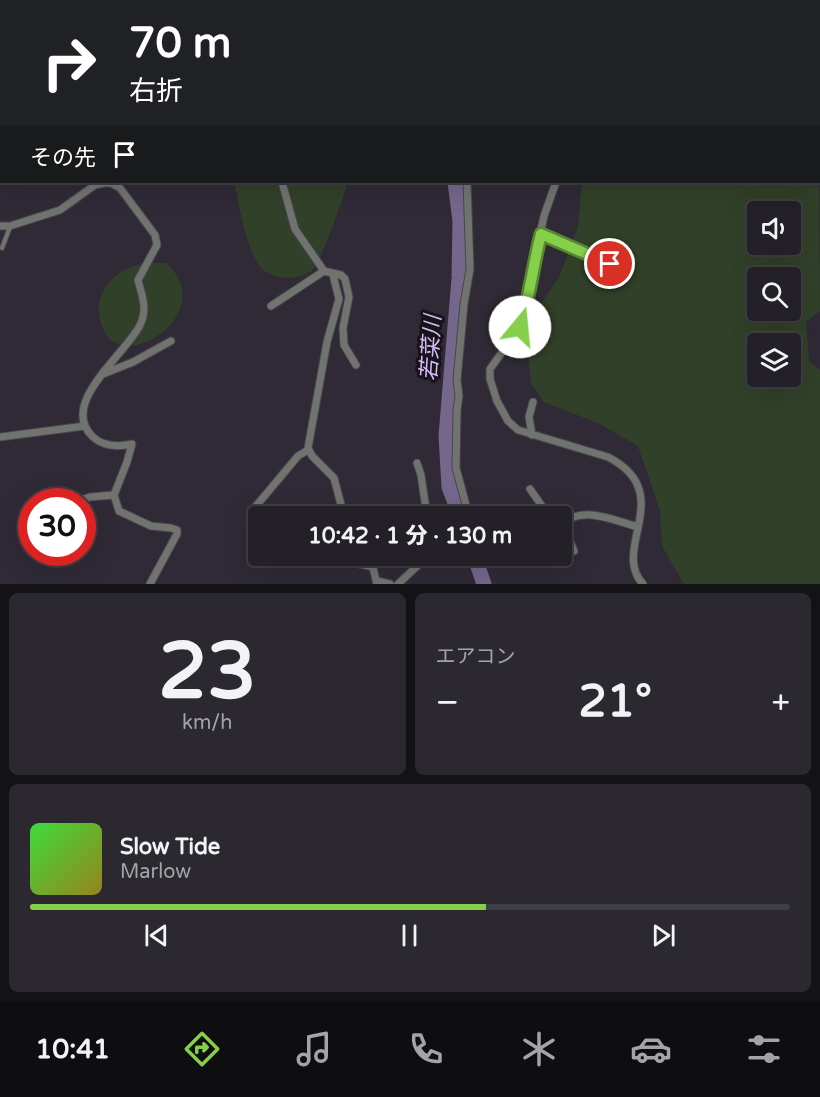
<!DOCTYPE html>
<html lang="ja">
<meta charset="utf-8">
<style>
:root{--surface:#232028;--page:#2b2830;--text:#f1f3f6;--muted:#a3a3a8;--line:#403e45;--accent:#86cf4b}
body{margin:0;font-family:"Varela Round","Noto Sans JP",sans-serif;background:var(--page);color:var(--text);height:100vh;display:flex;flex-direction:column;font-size:22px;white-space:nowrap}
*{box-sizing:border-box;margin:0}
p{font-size:20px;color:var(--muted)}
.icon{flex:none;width:33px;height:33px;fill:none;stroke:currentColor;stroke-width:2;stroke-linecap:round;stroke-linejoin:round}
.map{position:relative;height:584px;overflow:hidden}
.drawer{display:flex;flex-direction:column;gap:9px;padding:9px;background:#131216;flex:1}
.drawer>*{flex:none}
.hud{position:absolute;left:0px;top:0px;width:820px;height:183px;box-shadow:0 6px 24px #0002,0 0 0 2px var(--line);background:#202124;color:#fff;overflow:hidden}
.controls{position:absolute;left:747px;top:201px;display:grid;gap:12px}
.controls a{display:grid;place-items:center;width:54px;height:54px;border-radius:6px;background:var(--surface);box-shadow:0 6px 24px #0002,0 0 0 2px var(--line);font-size:30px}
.speed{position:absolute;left:18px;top:488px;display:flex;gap:12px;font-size:30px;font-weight:700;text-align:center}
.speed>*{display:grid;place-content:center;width:78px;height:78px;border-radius:50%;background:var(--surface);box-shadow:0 6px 24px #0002,0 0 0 2px var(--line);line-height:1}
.speed .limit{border:9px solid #d22;background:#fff;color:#111}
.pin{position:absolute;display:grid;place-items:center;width:51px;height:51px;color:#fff;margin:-26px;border:3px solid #fff;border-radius:50%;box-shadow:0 2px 6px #0007}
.me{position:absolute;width:66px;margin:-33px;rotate:17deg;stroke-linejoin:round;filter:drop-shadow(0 0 4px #0008)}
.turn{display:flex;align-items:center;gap:21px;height:126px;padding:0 30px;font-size:27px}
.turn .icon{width:78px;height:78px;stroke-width:2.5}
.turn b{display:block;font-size:42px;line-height:51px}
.then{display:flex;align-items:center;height:57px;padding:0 30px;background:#0003;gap:12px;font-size:22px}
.big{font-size:45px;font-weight:800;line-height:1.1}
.drawer .widget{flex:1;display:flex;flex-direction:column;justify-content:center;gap:9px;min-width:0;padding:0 21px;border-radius:9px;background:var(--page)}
.drawer .dial{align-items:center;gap:0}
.dial b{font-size:78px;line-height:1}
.song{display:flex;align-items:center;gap:18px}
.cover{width:72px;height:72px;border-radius:9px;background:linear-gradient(135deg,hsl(120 70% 55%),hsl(50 70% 35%))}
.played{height:6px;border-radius:3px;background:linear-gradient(90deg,var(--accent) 60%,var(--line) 60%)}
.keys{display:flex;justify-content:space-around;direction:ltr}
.heat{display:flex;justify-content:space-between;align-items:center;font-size:33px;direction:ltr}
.drawer .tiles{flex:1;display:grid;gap:9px;grid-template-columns:1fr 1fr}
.widget:last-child{grid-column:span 2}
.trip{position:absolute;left:248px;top:506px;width:324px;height:60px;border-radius:6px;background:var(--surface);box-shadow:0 6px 24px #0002,0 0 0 2px var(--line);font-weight:800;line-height:60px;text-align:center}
.dock{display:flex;height:96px;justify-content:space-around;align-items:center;background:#0e0d10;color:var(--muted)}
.dock .icon{width:42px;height:42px}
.dock .active{color:var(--accent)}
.dock b{font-size:27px;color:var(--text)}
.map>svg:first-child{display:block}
</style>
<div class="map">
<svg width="820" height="584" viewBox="0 0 820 584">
<rect width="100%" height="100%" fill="#2f2a36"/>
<path fill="#314028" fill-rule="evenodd" d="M 600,0 L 774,0 L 777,1 L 604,2 Z
M 819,126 L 820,311 L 806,322 L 809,361 L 820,370 L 820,584 L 684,584 L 662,546 L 660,511 L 638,446 L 600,424 L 544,402 L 531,383 L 526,336 L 536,311 L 560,275 L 578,227 L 582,182 L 819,182 ZM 758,212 L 790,212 L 790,244 L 758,244 ZM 758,278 L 790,278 L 790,310 L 758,310 ZM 758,344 L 790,344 L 790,376 L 758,376 Z
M 234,182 L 348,182 C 343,197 321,264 311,271 C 302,278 289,279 279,277 C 270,275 262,271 257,262 C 244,239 240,207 234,182 Z
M 166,263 C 221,311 124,377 103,329 C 90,300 109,272 138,265 C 147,263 157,263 166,263 Z"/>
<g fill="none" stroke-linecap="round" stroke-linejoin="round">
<path stroke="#75668b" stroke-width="15" d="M 409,0 L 411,2
M 455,182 L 460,221 L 459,278 L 446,436 L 449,487 L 460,516
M 474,555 L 484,584"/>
<defs>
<path id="service" d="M 2,248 L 10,227"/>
<path id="minor" d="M 225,0 L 226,2
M 418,0 L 419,2
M 491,0 L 492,2
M 507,0 L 508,2
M 532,0 L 532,2
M 151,2 L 152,0
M 0,137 L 2,136
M 282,182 L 295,229 L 324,271 L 341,275 L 345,279 L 349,297 L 343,328 L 344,345 L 356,365
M 467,182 L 470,269 L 464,304 L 457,380 L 459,396 L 457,410 L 456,468 L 469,516
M 556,182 L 544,216 L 533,266 L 529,299 L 520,327 L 490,369 L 490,379 L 497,401 L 508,421 L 518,430 L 608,457 C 678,493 610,549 643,584
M 0,226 L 10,226 L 60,210 L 95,185 L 104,183 L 111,183 L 120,188 L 155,235 L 157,245 L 138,280 C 142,296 148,309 140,325 C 127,353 57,404 93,437 C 104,447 118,447 132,444 L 127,462 L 114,495 L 119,511 L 151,526 L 171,528 L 177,530 L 177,534 L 150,584
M 541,234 L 610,264
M 333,275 L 339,299 L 327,342 L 308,448 L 312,456 L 334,478 L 344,516
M 271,306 L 324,271
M 103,374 L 133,362 L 171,341
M 532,435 L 529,417 L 533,402
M 0,437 L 85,426
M 417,463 L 421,475 L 427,516
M 530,489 L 549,516
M 78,501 L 90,497 L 114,495
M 256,506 L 298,456 L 308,450
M 574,551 L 564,527 L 565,522 C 585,506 616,521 638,527
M 365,555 L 373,568 L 377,584
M 483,555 L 486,561
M 338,559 L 373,567
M 377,581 L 390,584
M 398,584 L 429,555"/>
</defs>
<use href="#service" stroke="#494550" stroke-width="6"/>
<use href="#minor" stroke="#494550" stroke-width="9"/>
<use href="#service" stroke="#70736e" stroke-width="4"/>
<use href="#minor" stroke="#70736e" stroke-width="7"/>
</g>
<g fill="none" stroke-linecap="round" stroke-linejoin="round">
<defs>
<path id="route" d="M 520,327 C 530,296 533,265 541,234 L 610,264"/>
</defs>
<use href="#route" stroke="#578731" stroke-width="15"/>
<use href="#route" stroke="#86cf4b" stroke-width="10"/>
</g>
<g text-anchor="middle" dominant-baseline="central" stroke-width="6" stroke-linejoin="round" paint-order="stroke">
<g font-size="22" font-style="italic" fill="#d4baf9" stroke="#161419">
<text transform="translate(431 348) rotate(-86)">若菜川</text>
</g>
</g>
</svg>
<div class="controls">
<a><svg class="icon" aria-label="sound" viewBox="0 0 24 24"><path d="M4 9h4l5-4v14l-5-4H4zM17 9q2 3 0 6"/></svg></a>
<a><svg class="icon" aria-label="search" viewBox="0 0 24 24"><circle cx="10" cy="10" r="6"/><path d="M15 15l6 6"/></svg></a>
<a><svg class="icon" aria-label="layers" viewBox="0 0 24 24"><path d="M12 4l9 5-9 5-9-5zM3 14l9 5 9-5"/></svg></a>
</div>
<div class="speed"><div class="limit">30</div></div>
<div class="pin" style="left:610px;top:264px;background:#d93025"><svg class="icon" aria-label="arrive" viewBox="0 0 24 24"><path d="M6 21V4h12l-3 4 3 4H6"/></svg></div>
<svg class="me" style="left:520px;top:327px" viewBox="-20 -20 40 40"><circle r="19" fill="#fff"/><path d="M0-13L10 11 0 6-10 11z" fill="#86cf4b"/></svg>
<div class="trip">10:42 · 1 分 · 130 m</div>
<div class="hud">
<div class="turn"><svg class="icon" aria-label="right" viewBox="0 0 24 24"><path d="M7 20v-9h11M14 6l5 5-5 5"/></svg><div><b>70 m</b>右折</div></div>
<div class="then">その先<svg class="icon" aria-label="arrive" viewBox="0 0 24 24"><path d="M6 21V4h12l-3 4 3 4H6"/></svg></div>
</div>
</div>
<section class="drawer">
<div class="tiles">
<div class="widget dial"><b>23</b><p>km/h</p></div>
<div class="widget"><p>エアコン</p>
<div class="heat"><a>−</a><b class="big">21°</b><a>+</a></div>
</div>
<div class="widget">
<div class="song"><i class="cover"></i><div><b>Slow Tide</b><p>Marlow</p></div></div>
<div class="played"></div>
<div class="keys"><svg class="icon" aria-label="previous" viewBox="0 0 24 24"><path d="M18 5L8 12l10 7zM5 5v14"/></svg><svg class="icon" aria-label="pause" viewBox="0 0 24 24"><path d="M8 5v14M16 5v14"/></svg><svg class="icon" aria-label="next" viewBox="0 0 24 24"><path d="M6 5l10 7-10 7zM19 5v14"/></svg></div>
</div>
</div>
</section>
<nav class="dock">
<b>10:41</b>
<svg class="icon active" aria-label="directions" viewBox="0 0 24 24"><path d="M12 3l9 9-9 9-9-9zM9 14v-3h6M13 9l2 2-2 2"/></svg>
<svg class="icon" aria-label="music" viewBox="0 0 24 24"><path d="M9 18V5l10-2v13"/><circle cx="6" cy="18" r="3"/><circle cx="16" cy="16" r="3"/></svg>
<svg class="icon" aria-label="phone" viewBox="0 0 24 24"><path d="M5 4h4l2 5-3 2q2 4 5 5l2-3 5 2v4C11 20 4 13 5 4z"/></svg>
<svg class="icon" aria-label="climate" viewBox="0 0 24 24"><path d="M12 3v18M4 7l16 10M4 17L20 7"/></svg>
<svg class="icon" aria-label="car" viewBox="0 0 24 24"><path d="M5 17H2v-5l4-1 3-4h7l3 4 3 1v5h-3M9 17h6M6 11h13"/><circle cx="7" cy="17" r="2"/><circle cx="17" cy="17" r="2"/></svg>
<svg class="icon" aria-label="filters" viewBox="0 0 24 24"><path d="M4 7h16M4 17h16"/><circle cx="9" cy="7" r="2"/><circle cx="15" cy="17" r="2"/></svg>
</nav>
